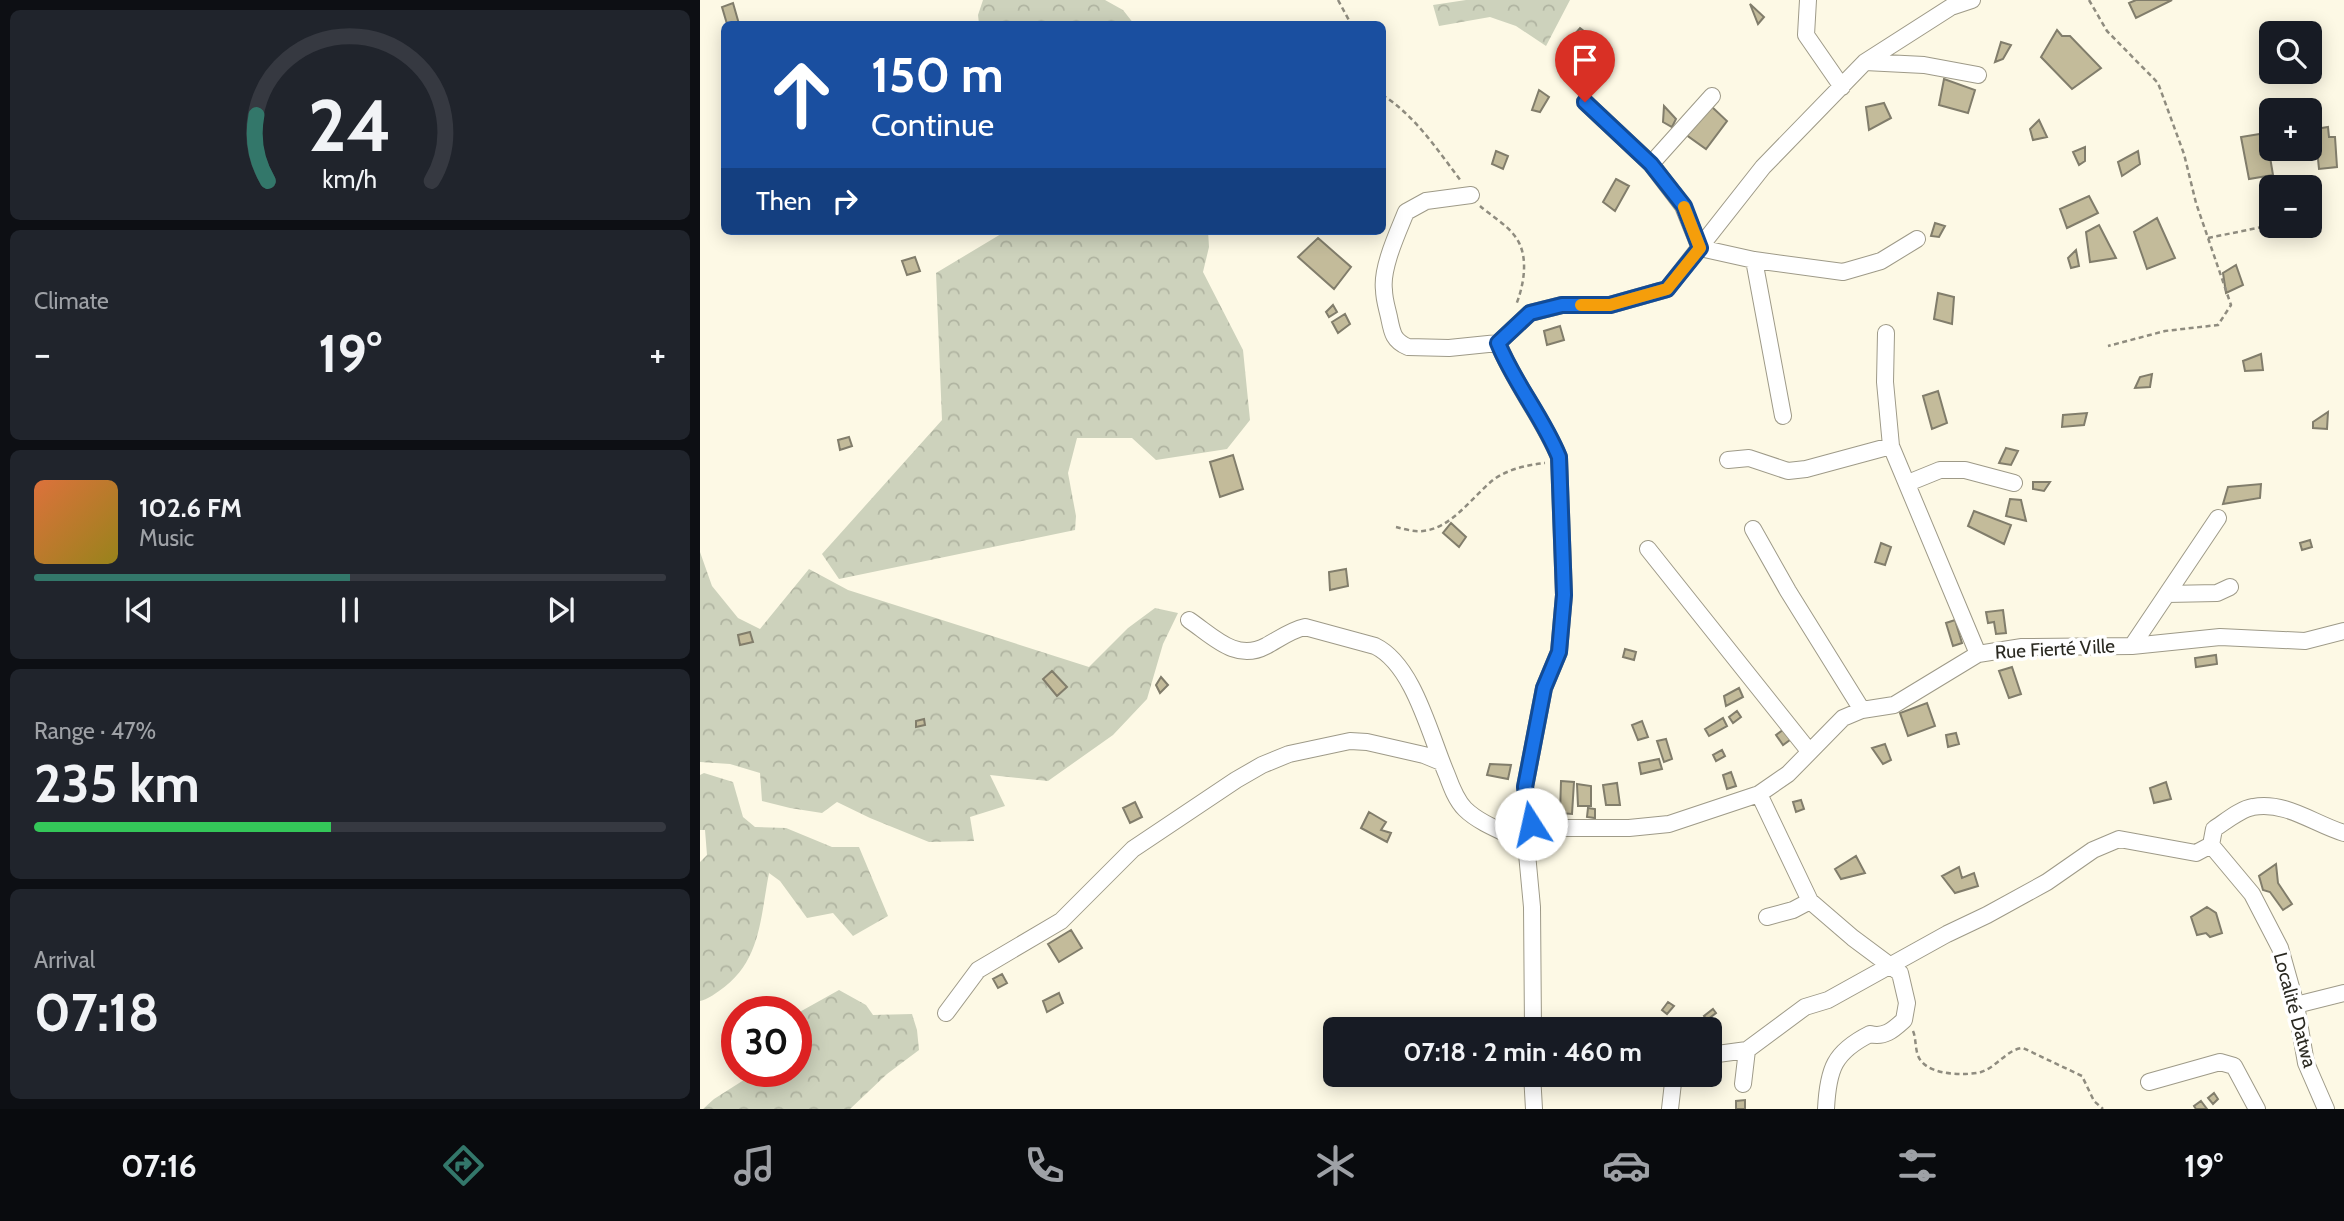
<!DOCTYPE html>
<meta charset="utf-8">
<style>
:root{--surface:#171b24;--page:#20242c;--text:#f1f3f6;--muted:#9ea1a6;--line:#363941;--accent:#33776a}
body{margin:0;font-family:Cabin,sans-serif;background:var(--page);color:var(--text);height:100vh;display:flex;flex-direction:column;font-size:26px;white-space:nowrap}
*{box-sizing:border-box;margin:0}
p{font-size:23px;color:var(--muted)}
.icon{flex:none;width:38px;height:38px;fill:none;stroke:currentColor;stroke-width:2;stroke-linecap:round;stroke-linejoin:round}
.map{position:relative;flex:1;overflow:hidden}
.drawer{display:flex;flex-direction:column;gap:10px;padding:10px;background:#0d0f14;width:700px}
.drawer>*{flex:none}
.guide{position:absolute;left:21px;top:21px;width:665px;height:214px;border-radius:10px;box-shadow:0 4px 18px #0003;background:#1a4fa0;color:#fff;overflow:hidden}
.controls{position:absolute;left:1559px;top:21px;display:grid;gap:14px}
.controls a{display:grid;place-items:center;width:63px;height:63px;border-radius:10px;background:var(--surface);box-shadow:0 4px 18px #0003;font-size:35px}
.speed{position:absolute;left:21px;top:996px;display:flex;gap:14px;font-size:35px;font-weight:700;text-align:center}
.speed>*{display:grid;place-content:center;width:91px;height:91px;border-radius:50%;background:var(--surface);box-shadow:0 4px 18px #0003;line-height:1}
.speed .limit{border:10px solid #d22;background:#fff;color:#111}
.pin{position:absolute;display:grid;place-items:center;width:60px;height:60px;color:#fff;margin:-72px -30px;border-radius:50% 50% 50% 0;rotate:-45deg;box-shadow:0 0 7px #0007}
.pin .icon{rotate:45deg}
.me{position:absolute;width:77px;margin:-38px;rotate:350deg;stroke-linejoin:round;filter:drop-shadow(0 0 5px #0008)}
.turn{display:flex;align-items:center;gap:24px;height:147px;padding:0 35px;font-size:32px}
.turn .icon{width:91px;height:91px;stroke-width:2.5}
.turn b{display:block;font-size:49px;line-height:60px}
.then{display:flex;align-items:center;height:66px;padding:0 35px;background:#0003;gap:14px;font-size:26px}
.big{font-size:52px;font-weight:800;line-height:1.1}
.drawer .tile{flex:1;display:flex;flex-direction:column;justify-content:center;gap:10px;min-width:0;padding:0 24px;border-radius:10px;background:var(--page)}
.drawer .dial{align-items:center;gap:0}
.dial svg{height:182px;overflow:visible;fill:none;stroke:var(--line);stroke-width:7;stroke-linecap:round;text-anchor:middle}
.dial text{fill:var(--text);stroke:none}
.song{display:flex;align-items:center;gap:21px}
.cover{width:84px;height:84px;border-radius:10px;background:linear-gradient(135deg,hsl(20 70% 55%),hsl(50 70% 35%))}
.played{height:7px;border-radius:4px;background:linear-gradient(90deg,var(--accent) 50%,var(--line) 50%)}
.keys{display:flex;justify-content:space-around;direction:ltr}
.heat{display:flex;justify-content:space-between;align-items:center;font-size:38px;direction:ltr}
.charge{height:10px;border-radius:5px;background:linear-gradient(90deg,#34c759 47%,var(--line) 0)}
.trip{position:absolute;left:623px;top:1017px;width:399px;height:70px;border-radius:10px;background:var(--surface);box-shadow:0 4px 18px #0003;font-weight:800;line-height:70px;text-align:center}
.dock{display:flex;height:112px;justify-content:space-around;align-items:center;background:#090b0e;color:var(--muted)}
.dock .icon{width:49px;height:49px}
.dock .on{color:var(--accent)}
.dock b{font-size:32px;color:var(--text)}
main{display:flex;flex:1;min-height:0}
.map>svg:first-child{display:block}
</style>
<main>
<section class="drawer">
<div class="tile dial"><svg viewBox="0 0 100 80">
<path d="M14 69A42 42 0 1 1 86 69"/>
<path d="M14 69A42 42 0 0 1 9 40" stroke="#33776a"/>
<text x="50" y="56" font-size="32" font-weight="700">24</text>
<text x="50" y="72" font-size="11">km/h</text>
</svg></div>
<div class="tile"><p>Climate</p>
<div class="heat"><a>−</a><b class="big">19°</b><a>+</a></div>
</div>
<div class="tile">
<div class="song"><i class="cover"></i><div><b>102.6 FM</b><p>Music</p></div></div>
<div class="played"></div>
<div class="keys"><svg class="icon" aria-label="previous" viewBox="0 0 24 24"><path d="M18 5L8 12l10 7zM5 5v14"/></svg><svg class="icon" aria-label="pause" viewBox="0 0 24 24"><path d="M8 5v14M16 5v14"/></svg><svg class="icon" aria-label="next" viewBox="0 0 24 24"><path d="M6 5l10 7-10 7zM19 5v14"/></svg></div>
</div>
<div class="tile"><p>Range · 47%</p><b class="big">235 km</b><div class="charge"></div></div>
<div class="tile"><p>Arrival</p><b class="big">07:18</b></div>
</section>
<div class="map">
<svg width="1644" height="1109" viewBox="0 0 1644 1109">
<defs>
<pattern id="forest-crowns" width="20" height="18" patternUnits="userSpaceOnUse" patternTransform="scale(1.75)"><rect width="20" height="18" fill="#cdd2bc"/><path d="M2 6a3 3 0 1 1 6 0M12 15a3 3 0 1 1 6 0" fill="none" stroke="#b0b4a1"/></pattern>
</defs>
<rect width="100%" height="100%" fill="#fdf9e5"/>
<path fill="url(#forest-crowns)" d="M 283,0 L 405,0 L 423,10 L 434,24 L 279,24 L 278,15 Z
M 766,0 L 870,0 L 846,46 L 816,26 L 790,17 L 739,26 L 733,5 Z
M 306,231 L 508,231 L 509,247 L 503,272 L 543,350 L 550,420 L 527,449 L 456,460 L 432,438 L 377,438 L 368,473 L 376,516 L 375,530 L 139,579 L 122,554 L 242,420 L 236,273 Z
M 0,552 L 12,586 L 38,618 L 60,629 L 109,569 L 148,590 L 389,667 L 428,628 L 455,608 L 478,613 L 463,644 L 447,699 L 413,735 L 348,781 L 290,775 L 305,806 L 270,817 L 274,841 L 229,842 L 170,818 L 137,802 L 122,813 L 90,808 L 62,801 L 60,773 L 30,764 L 0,762 Z
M 4,773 L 33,782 L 43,817 L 55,827 L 86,828 L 132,847 L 159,847 L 188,916 L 153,936 L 133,913 L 107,918 L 80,881 L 69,873 C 60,919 61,963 19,991 C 13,995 8,999 0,1001 L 0,862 L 7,855 L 5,830 L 0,830 L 0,775 Z
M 139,990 L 166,1005 L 173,1015 L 212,1014 L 217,1030 L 219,1050 L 187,1074 L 150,1109 L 3,1109 L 14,1099 L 58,1071 L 96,1071 L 96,1014 Z"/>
<path fill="#c3bb9a" stroke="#817d6b" stroke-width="2" d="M 1436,0 L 1472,0 L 1436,18 L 1429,3 Z
M 33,3 L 39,24 L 27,24 L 22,7 Z
M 1050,4 L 1064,17 L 1058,24 Z
M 880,28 L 894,39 L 875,57 L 866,44 Z
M 1357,30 L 1362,36 L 1370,36 L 1401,68 L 1372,89 L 1341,57 Z
M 1301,42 L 1311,45 L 1303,59 L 1295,62 Z
M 1244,79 L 1275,90 L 1268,113 L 1239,105 Z
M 839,90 L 849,97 L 840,112 L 832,110 Z
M 1184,103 L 1191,118 L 1169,130 L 1166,107 Z
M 964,106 L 976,119 L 972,127 L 963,122 Z
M 1012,107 L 1027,121 L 1006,149 L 985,134 Z
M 1339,120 L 1347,137 L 1333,140 L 1330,129 Z
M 1628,127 L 1629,137 L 1635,137 L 1637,167 L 1619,169 L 1615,129 Z
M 1566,133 L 1573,175 L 1549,179 L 1541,137 Z
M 1385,147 L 1385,161 L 1379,165 L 1373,152 Z
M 796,151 L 808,156 L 803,169 L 792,164 Z
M 1438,151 L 1440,164 L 1422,176 L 1418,162 Z
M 916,179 L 929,186 L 915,211 L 903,202 Z
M 1389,196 L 1398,213 L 1367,228 L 1360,209 Z
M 1457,218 L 1475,258 L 1447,269 L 1434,232 Z
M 1235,223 L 1245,226 L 1239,237 L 1231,236 Z
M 1399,225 L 1416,258 L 1390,262 L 1386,232 Z
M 618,238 L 651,267 L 634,289 L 598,257 Z
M 1376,250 L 1379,266 L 1371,268 L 1368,258 Z
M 215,257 L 220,271 L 207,275 L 202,261 Z
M 1536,265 L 1543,285 L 1526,293 L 1523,273 Z
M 1238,293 L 1254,297 L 1252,324 L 1234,319 Z
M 633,305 L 637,312 L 629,317 L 626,312 Z
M 645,314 L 650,324 L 638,333 L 632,322 Z
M 860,326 L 864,340 L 847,345 L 844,331 Z
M 1561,354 L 1563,370 L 1545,371 L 1543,361 Z
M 1452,374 L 1450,387 L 1435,388 L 1440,377 Z
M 1238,391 L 1247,423 L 1232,429 L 1223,396 Z
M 1628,412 L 1627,429 L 1613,428 L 1613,422 Z
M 1387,413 L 1384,425 L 1362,427 L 1363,415 Z
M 149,437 L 152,446 L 140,450 L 138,440 Z
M 1306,448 L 1318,451 L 1311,465 L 1299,463 Z
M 533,455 L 543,489 L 520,497 L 510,462 Z
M 1333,482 L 1350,482 L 1344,491 L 1333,489 Z
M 1561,484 L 1560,498 L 1523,504 L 1528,487 Z
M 1310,499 L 1321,500 L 1326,521 L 1306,516 Z
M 1274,511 L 1311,525 L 1304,544 L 1268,526 Z
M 751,523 L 766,537 L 759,547 L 743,533 Z
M 1610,540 L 1612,547 L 1602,550 L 1600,543 Z
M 1181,543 L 1191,547 L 1185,565 L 1175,562 Z
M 646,569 L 648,586 L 630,590 L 629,572 Z
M 1303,610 L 1306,633 L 1296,634 L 1294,622 L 1288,623 L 1286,612 Z
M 1255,620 L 1262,643 L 1253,646 L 1246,623 Z
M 50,632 L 53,642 L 40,645 L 38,635 Z
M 925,649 L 936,652 L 934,660 L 923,657 Z
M 1516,655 L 1517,664 L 1496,667 L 1495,658 Z
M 1312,667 L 1321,694 L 1309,698 L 1299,671 Z
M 352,671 L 367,687 L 357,696 L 343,679 Z
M 461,677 L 468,685 L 460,693 L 456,685 Z
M 1039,688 L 1043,697 L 1026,706 L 1024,696 Z
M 1227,703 L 1235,726 L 1208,736 L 1200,713 Z
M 1037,711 L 1041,717 L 1033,723 L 1029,717 Z
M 1023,718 L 1027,726 L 1009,736 L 1005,729 Z
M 224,719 L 225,725 L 216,727 L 216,721 Z
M 942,721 L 948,737 L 938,740 L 932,725 Z
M 1087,727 L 1094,737 L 1083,745 L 1076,735 Z
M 1256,733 L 1259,744 L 1248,747 L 1246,735 Z
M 966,739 L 972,759 L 964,762 L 957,741 Z
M 1185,744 L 1191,760 L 1183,764 L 1172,748 Z
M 1022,750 L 1025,756 L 1016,761 L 1013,755 Z
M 959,759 L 962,769 L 941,774 L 939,763 Z
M 790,764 L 811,765 L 808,779 L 787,775 Z
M 1031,772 L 1036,786 L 1027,789 L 1023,775 Z
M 861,781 L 874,782 L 872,814 L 860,813 Z
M 1466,782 L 1471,799 L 1454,803 L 1450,788 Z
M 917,783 L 920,805 L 906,805 L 903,785 Z
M 877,784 L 891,786 L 891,806 L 878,806 Z
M 1101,800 L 1104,809 L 1096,812 L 1093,802 Z
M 435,802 L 442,817 L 430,823 L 423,808 Z
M 888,808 L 895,809 L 895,818 L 887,817 Z
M 669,812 L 686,822 L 681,830 L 691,833 L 687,842 L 661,828 Z
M 1156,856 L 1165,873 L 1141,879 L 1135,869 Z
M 1576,864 L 1578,883 L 1592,904 L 1583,910 L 1570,892 L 1563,890 L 1559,876 Z
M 1259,867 L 1262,878 L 1274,873 L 1278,886 L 1255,893 L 1242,876 Z
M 1507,907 L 1516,913 L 1522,933 L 1510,937 L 1506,933 L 1497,935 L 1491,917 Z
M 371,930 L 382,948 L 359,962 L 348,944 Z
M 302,974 L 307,983 L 298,988 L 293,979 Z
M 359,993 L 363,1003 L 347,1012 L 343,1001 Z
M 968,1002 L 974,1006 L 967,1014 L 962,1010 Z
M 1013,1009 L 1016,1013 L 1007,1020 L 1004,1016 Z
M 1514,1093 L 1518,1099 L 1513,1104 L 1508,1098 Z
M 1045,1100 L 1045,1109 L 1036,1109 L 1036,1101 Z
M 1501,1101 L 1507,1109 L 1496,1109 L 1494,1106 Z"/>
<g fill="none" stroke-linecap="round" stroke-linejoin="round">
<defs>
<path id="minor" d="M 1108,0 L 1106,35 L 1142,87
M 1165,62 L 1224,65 L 1278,75
M 1012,96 L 951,164 L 983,206 L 1000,248 L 1054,260 L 1143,272 L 1181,261 L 1217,239
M 885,102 L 951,164
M 771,195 L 726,201 L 706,212 C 698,232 681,268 684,290 C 684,299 687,308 689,317 C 692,332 693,341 708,347 L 749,348 L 798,343 L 830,313 L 862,305 L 910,305 L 967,289 L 1063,167 L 1165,62 L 1251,7 L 1272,0
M 1054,260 L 1083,416
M 1186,333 L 1185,382 L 1191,446 L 1278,654
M 798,343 C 814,383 842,417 859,457 L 864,595 L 859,652 L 844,688 L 825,787 L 831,824 L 856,828 L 929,828 L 969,824 L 1059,794 L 1088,774 L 1143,718 L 1162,710 L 1194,705 L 1278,654 L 1322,647 L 1432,646 L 1520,637 L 1605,641 L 1644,631
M 1028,460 L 1049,458 L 1088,471 L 1106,469 L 1191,446
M 1208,483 L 1240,470 L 1265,470 L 1314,483
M 1053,529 L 1088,591 L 1162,710
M 948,549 L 1109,751
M 1467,594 L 1517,593 L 1530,587
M 489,620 C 514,637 536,662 566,646 C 579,639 591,630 605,627 L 675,646 C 714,665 730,736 747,775 C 751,786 756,800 765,809 C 780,824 807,833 826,843
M 1432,646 L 1518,518
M 1059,794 L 1110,901 L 1153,938 L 1200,973 L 1207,1003 L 1204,1020 C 1194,1029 1185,1038 1170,1034 C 1134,1052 1128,1069 1126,1109
M 829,834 L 826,843 L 832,907 L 833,1029
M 1511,845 L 1552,894 L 1580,948 L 1596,1005 L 1606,1063 L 1626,1109
M 1067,917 L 1093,910 L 1110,901
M 1596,1005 L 1644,993
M 246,1013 L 278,970 L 361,921 L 433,849 L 536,780 L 562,765 L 589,754 L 650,741 L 667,742 L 724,755 L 741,762
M 1010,1055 L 1047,1050
M 832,1074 L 834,1109
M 1449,1082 L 1520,1062 L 1534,1066 L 1557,1109
M 1043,1084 L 1047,1050 L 1105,1007 L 1128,1000 L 1247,934 L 1287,915 L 1347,882 L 1393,850 L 1419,839 L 1496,853 L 1511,845 L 1514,829 C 1525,822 1540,809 1553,807 C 1586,801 1614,824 1644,833
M 970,1109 L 974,1074"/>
</defs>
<use href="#minor" stroke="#9e9a88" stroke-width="18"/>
<path stroke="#8f8c7f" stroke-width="2.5" stroke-dasharray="5 3.5" stroke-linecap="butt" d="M 638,0 L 651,24
M 1389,0 L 1407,31 L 1458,83 L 1484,154 L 1496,203 L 1531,305 L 1518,325 L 1465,331 L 1408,346
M 682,95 C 714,114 739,152 761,181
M 780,206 C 789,214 807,225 814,235 C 830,254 824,285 816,305
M 1508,238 L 1572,225
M 696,527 C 704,529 714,532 723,531 C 752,528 772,497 793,480 C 808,469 827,465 845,463
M 1213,1031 C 1217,1040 1214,1054 1222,1062 C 1233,1075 1265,1076 1281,1072 C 1297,1067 1307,1049 1323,1048 L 1382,1076 L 1394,1101 L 1403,1109"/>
<use href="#minor" stroke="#fff" stroke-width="16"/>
</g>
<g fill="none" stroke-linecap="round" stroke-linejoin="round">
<defs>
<path id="route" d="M 831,824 L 825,787 L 844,688 L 859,652 L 864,595 L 859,457 C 843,417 814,383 798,343 L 830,313 L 862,305 L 910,305 L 967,289 L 1000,248 L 984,206 L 951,164 L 885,102"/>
</defs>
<use href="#route" stroke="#114b97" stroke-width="18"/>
<use href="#route" stroke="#1a73e8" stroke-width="12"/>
<path stroke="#f59e0b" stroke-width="12" d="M 881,305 L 910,305 L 967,289 L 1000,248 L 984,207"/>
</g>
<g text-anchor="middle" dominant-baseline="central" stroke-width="7" stroke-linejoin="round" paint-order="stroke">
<g font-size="19" fill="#2b2a22" stroke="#fff">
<text transform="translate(1355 649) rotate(-3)">Rue Fierté Ville</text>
<text transform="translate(1595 1010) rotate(75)">Localité Datwa</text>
</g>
</g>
</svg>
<div class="controls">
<a><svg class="icon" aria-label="search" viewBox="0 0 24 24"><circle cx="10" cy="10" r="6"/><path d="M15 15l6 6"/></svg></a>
<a>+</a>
<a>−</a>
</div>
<div class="speed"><div class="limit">30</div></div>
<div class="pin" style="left:885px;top:102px;background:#d93025"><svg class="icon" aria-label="arrive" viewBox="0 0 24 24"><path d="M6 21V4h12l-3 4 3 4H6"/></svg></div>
<svg class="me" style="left:831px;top:824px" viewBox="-20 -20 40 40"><circle r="19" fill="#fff"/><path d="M0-13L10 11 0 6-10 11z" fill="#1a73e8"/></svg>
<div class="trip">07:18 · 2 min · 460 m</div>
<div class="guide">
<div class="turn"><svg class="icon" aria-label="ahead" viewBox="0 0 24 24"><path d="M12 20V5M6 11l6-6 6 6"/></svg><div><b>150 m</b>Continue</div></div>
<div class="then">Then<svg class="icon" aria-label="right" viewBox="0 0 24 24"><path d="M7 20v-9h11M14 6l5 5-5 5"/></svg></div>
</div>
</div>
</main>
<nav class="dock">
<b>07:16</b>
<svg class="icon on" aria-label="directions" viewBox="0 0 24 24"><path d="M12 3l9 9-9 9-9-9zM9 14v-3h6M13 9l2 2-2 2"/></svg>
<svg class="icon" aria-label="music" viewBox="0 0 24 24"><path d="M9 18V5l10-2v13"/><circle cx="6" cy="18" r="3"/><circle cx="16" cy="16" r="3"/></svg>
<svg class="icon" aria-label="phone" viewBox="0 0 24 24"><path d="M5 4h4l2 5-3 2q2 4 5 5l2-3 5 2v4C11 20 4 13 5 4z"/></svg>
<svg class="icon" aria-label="climate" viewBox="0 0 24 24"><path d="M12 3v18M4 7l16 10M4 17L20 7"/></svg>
<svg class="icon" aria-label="car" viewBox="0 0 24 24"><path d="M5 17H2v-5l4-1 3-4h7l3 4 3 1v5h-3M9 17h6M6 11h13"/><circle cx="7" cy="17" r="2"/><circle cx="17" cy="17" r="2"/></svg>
<svg class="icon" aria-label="filters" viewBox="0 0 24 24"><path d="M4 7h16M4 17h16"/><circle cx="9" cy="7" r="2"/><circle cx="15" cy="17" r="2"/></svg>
<b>19°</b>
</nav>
